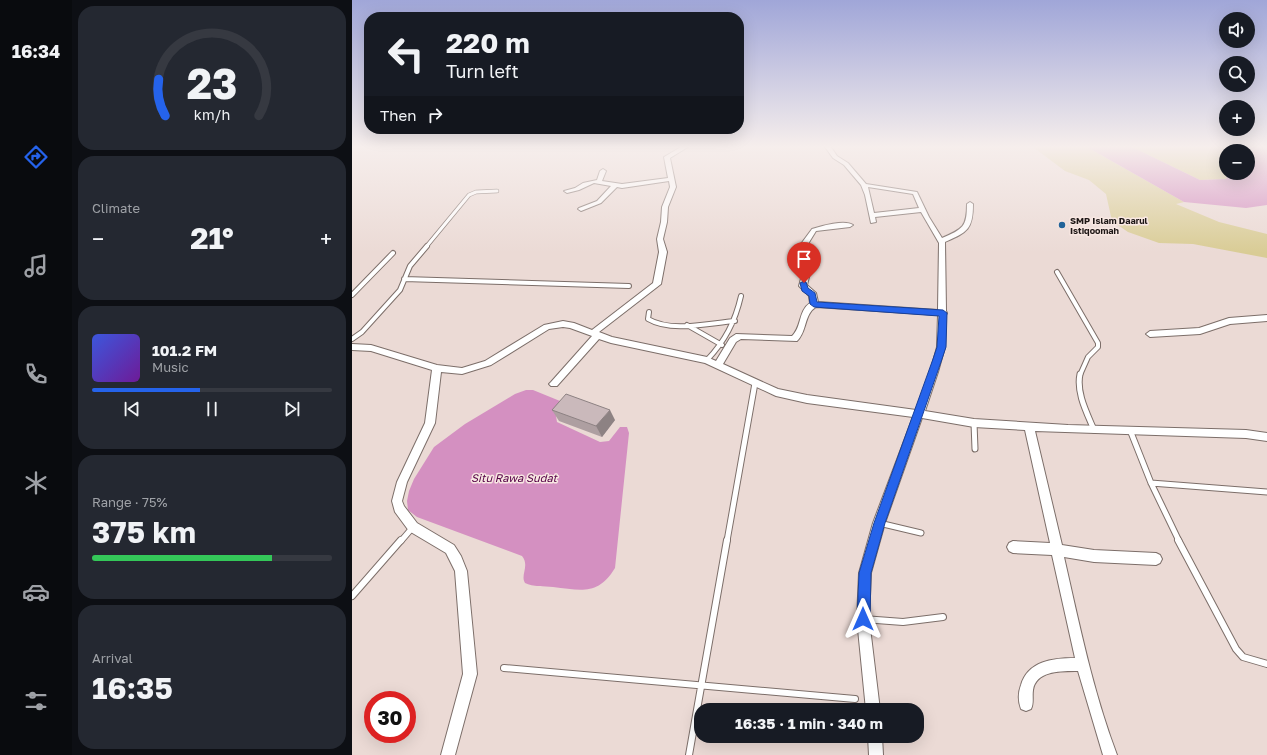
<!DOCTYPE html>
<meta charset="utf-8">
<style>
:root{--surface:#171b24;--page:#242831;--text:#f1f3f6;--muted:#9ea1a6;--line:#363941;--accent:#2563eb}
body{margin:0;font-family:"Golos Text",sans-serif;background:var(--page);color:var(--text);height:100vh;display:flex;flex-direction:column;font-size:15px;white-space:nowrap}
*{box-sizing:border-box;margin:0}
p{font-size:13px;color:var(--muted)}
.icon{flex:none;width:22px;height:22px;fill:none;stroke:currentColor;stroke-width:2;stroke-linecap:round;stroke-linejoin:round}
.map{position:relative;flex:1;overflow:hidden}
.panel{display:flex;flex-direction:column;gap:6px;padding:6px;background:#0d0f14;width:280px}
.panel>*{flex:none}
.guide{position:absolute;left:12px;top:12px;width:380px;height:122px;border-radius:16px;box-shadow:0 4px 16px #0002;background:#171b24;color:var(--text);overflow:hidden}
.tools{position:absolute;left:867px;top:12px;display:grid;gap:8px}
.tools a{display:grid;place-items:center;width:36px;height:36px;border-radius:50%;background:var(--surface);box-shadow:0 4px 16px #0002;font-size:20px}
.speed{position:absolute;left:12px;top:691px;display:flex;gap:8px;font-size:20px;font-weight:700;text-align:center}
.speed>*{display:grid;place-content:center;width:52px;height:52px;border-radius:50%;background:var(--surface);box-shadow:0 4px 16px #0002;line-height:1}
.speed .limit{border:6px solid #d22;background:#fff;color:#111}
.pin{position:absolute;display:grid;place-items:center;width:34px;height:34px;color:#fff;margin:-41px -17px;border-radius:50% 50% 50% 0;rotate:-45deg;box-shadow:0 0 4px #0007}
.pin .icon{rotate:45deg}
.me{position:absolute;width:44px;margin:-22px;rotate:0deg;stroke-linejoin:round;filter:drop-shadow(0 0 3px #0008)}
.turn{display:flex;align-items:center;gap:14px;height:84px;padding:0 16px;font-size:18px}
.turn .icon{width:52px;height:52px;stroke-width:2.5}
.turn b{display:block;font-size:28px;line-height:34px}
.then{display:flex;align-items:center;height:38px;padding:0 16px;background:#0003;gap:8px;font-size:15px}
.big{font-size:30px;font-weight:700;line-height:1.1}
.panel .card{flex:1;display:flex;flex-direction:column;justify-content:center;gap:6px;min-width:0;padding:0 14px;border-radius:16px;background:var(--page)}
.panel .dial{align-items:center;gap:0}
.dial svg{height:104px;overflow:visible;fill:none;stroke:var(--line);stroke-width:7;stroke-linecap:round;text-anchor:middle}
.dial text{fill:var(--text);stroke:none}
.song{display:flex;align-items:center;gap:12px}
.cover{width:48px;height:48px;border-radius:6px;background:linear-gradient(135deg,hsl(230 70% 55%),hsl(280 70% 35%))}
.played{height:4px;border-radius:2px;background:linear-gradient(90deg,var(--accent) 45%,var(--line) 45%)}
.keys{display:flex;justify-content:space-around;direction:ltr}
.heat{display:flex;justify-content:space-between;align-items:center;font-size:22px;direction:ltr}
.charge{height:6px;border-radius:3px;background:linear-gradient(90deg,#34c759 75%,var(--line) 0)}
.trip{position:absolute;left:342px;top:703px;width:230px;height:40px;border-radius:16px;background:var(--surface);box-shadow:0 4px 16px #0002;font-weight:700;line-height:40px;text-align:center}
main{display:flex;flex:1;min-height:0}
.tab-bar{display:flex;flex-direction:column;width:72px;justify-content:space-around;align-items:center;background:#090b0e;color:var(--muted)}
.tab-bar .icon{width:28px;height:28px}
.tab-bar .on{color:var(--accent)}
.tab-bar b{font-size:18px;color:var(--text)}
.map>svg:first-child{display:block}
</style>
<main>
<nav class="tab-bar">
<b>16:34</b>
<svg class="icon on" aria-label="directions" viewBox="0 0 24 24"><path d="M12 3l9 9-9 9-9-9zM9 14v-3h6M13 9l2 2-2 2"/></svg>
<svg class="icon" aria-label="music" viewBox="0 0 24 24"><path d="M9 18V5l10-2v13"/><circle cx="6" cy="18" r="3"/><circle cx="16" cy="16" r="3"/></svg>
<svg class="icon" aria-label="phone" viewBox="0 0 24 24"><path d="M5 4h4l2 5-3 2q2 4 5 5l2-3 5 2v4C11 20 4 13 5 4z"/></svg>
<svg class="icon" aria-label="climate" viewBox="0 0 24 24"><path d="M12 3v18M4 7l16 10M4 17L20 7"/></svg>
<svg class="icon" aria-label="car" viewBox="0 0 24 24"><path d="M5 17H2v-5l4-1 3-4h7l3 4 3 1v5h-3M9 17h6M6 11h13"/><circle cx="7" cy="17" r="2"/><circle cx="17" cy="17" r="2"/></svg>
<svg class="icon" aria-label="filters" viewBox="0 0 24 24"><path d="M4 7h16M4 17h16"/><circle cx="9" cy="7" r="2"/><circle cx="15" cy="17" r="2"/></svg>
</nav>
<section class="panel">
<div class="card dial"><svg viewBox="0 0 100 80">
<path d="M14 69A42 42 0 1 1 86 69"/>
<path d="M14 69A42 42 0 0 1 9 41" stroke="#2563eb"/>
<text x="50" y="56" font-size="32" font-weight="700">23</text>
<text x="50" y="72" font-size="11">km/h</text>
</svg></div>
<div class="card"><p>Climate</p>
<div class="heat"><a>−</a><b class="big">21°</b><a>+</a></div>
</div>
<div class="card">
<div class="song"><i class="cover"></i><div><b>101.2 FM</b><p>Music</p></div></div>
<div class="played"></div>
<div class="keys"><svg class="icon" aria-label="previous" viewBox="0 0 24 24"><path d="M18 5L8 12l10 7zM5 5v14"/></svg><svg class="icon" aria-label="pause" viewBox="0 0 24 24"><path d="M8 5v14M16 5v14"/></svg><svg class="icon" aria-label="next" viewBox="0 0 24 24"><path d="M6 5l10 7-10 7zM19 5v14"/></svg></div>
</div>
<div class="card"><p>Range · 75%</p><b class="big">375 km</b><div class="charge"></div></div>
<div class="card"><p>Arrival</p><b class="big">16:35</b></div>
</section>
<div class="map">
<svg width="915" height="755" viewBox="0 0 915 755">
<rect width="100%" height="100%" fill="#ebdad5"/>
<path fill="#d9cc95" d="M 681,147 L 735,147 L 832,202 L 824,204 L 867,222 L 915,234 L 915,258 L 841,244 L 807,243 L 776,232 L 760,221 L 754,194 L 737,180 L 713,171 Z
M 780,147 L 881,147 L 881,151 L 874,151 L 874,173 L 877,173 L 874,179 L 848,180 Z"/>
<path fill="#d490c1" d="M 735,147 L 780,147 L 848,180 L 874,179 L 877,173 L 896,173 L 896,151 L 881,151 L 881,147 L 915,147 L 915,205 L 894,208 L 832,202 Z
M 174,390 L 181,390 L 208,401 L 204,416 L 205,422 L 248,442 L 257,441 L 268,427 L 275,427 L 277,433 L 263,568 C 246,596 229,590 201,587 C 192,586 181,587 173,583 C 168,575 178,566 170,556 L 65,517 L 56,510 L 55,501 L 57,491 L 62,479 L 82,447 L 113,424 L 163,394 Z"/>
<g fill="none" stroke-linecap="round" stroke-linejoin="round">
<defs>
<path id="service-far3" d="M 74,247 L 117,195 L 124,192 L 145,191"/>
<path id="service-far2" d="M 705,272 L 746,343 L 746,347 L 736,357 L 728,375
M 52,279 L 277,286
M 0,295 L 41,253
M 297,312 L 296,319 C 320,333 357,323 383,321
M 335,325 L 370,345
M 0,339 L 10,332 L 48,290 L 58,266 L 75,246
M 355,360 C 373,341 383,322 389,296"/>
<path id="service-far1" d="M 728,374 C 724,393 735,413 742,430
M 622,423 L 623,449
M 778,430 L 799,483 L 827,541
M 799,483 L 915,492
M 527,523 L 569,533
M 49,541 L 61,527
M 375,541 L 403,383"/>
<path id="service" d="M 826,540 L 884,649 L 891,657 L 915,664
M 0,596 L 49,540
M 511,619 L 551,622 L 591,617
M 152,668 L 503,699
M 337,755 L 375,540"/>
<path id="minor" d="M 329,147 L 336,147 L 318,158 L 324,187 L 316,207 L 315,222 L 311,239 L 315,252 L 309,284 L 247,332 L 260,337 L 355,357 L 364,361 L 378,338 L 384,334 L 440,336 C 450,327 446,311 458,303 L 457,296 L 447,286 L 451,271 L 442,270 L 438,265 L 443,252 L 460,229 C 469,226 493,219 501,225 L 498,227 L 464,231 L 451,252 L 446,265 L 458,267 L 459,269 L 455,285 L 464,293 L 466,302 L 586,310 L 587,243 L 569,212 L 523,217 L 524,222 L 519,223 L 513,195 L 509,185 L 492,165 L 481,158 L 473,147 L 479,147 L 485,156 L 496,163 L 514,184 L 565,192 L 577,217 L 590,238 C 611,229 615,227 615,204 L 618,202 L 621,204 C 621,230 615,232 593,242 L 594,311 L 595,313 L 594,315 L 593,347 L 586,372 L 573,411 L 622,419 L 716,425 L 894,430 L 915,433 L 915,441 L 894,438 L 683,431 L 710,545 L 742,550 L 804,553 L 808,555 L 810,559 L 808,563 L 804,565 L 742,562 L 712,557 C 727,623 741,692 765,755 L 751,755 L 726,671 C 711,671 684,670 681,690 C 680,697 682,703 679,709 L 674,711 L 669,709 C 666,701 666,693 669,685 C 676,661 701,658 723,658 L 700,555 L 661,553 L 657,551 L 655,547 L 657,543 L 661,541 L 698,543 L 673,430 L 622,427 L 570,418 L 533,523 L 519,573 L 517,619 L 528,710 L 514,710 L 505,619 L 507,573 L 521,523 L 561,417 L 455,403 L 424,396 L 353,363 L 259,343 L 247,339 L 205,386 L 199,386 L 197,384 L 199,382 L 240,336 L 218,328 L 211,327 L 197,329 L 139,365 L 110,374 L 89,372 L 83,423 L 55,482 L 50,501 L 52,506 L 65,523 L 102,545 L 109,556 L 115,571 L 125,674 L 103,755 L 89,755 L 111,674 L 103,571 L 94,553 L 57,531 L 43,512 L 40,501 L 45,482 L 73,423 L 80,370 L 19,351 L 0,350 L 0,344 L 19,345 L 85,365 L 110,368 L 133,361 L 192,325 L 211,321 L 222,323 L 240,330 L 301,283 L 307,252 L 305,239 L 309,222 L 310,207 L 318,187 L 317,181 L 270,188 L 265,187 L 249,203 L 229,211 L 226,209 L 227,208 L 245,201 L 259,186 L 242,183 L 227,190 L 215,193 L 212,191 L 223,188 L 231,183 L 245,180 L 248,171 L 251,169 L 254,171 L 250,181 L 270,184 L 316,178 L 312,157 ZM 516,187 L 561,194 L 567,208 L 522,213 ZM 464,307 L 586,315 L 585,347 L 578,372 L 564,410 L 455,395 L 426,389 L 371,364 L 384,342 L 389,339 L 445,341 C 455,332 452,314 464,307 Z
M 915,315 L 915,321 L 878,324 L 848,334 L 798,337 L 794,334 L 798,331 L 847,328 L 877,318 Z
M 516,736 L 530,736 L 531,755 L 517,755 Z"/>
</defs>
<use href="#service-far3" stroke="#7c6e69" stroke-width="4.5"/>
<use href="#service-far2" stroke="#7c6e69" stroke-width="6"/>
<use href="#service-far1" stroke="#7c6e69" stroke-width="7"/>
<use href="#service" stroke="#7c6e69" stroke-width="8"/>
<use href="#minor" stroke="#7c6e69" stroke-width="2"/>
<use href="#service-far3" stroke="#fff" stroke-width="3"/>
<use href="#service-far2" stroke="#fff" stroke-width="4"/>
<use href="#service-far1" stroke="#fff" stroke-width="5"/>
<use href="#service" stroke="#fff" stroke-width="6"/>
<use href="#minor" fill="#fff" fill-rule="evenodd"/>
</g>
<path fill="#ae9fa1" d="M 200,410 L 263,420 L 250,437 L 207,421 Z"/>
<path fill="#8d8283" d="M 258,410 L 263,420 L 250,437 L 244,426 Z"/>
<path fill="#cab9bb" stroke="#8d8283" d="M 214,394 L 258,410 L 244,426 L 200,410 Z"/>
<linearGradient id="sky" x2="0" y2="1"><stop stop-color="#a0a6d8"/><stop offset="0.58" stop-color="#f6eeec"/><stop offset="1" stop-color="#f6eeec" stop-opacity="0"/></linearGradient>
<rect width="915" height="253" fill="url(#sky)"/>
<path fill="#2563eb" stroke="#184099" d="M 452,281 L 454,282 L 456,288 L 463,293 L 465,302 L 591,310 L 595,313 L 594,347 L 590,359 L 533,523 L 519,573 L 518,619 L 516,624 L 511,626 L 507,624 L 505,619 L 507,573 L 522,523 L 581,359 L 585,347 L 587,316 L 462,307 L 458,304 L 457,296 L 450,291 L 448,283 Z"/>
<circle fill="#236499" stroke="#f8e7e2" stroke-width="1.5" cx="710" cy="225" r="4"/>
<g text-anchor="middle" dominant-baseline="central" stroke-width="3" stroke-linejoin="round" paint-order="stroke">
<g font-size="9" font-weight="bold" fill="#1d1716" stroke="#f8e7e2" text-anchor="start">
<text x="718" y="220">SMP Islam Daarul<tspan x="718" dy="10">Istiqoomah</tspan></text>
</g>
<g font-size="11" font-style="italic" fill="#540046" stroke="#f8e7e2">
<text x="162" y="477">Situ Rawa Sudat</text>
</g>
</g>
</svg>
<div class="tools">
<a><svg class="icon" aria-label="sound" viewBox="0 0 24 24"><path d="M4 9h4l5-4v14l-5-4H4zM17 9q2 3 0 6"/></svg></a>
<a><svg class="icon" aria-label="search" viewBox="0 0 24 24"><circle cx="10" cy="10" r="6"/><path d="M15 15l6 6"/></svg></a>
<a>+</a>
<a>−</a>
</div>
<div class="speed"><div class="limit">30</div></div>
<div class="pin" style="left:452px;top:283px;background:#d93025"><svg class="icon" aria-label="arrive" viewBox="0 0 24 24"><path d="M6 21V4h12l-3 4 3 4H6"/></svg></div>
<svg class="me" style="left:511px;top:619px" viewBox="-20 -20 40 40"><path d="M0-17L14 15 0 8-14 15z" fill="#2563eb" stroke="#fff" stroke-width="4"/></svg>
<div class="trip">16:35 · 1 min · 340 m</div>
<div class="guide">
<div class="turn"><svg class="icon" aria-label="left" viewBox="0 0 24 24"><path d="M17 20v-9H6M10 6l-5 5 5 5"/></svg><div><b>220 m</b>Turn left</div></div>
<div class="then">Then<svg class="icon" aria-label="right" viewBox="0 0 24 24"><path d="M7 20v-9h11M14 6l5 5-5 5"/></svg></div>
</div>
</div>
</main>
